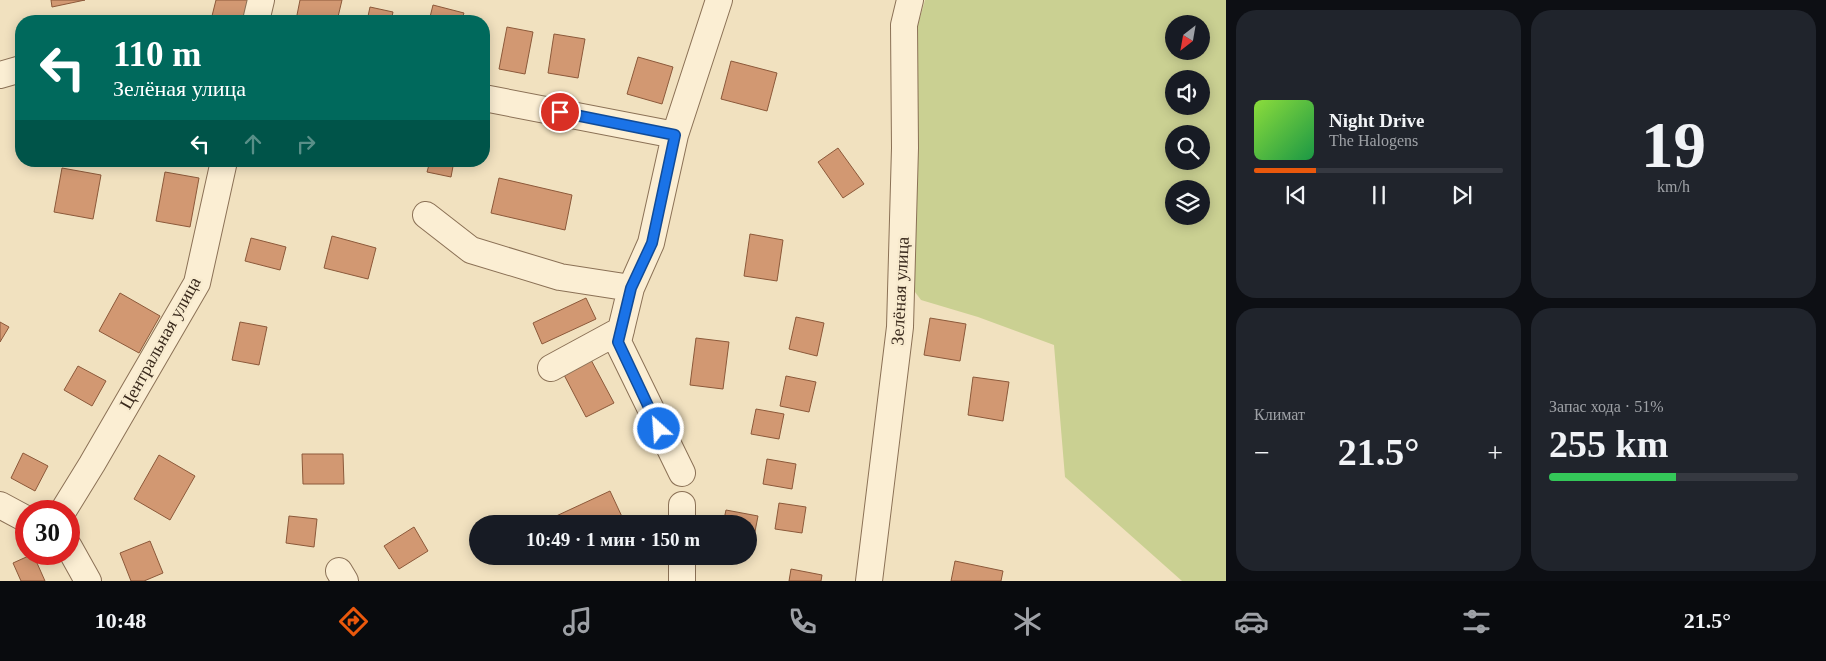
<!DOCTYPE html>
<html lang="ru">
<meta charset="utf-8">
<style>
:root{--surface:#171b24;--page:#20242c;--text:#f1f3f6;--muted:#9ea1a6;--line:#363941;--accent:#ea580c}
body{margin:0;font-family:"Times New Roman",serif;background:var(--page);color:var(--text);height:100vh;display:flex;flex-direction:column;font-size:19px;white-space:nowrap}
*{box-sizing:border-box;margin:0}
p{font-size:16px;color:var(--muted)}
.icon{flex:none;width:28px;height:28px;fill:none;stroke:currentColor;stroke-width:2;stroke-linecap:round;stroke-linejoin:round}
.map{position:relative;flex:1;overflow:hidden}
.details{display:flex;flex-direction:column;gap:10px;padding:10px;background:#0d0f14;width:600px}
.details>*{flex:none}
.top-card{position:absolute;left:15px;top:15px;width:475px;height:152px;border-radius:20px;box-shadow:0 2px 12px #0003;background:#00695c;color:#fff;overflow:hidden}
.needle{width:32px;rotate:211deg}
.fabs{position:absolute;left:1165px;top:15px;display:grid;gap:10px}
.fabs a{display:grid;place-items:center;width:45px;height:45px;border-radius:50%;background:var(--surface);box-shadow:0 2px 12px #0003;font-size:25px}
.speed{position:absolute;left:15px;top:500px;display:flex;gap:10px;font-size:25px;font-weight:700;text-align:center}
.speed>*{display:grid;place-content:center;width:65px;height:65px;border-radius:50%;background:var(--surface);box-shadow:0 2px 12px #0003;line-height:1}
.speed .limit{border:8px solid #d22;background:#fff;color:#111}
.pin{position:absolute;display:grid;place-items:center;width:42px;height:42px;color:#fff;margin:-21px;border:2px solid #fff;border-radius:50%;box-shadow:0 1px 5px #0007}
.me{position:absolute;width:55px;margin:-28px;rotate:334deg;stroke-linejoin:round;filter:drop-shadow(0 0 4px #0008)}
.turn{display:flex;align-items:center;gap:18px;height:105px;padding:0 15px;font-size:22px}
.turn .icon{width:65px;height:65px;stroke-width:2.5}
.turn b{display:block;font-size:35px;line-height:42px}
.lanes{display:flex;align-items:center;height:48px;padding:0 15px;background:#0003;justify-content:center;gap:25px;direction:ltr}
.lanes .off{opacity:.35}
.big{font-size:38px;font-weight:700;line-height:1.1}
.details .widget{flex:1;display:flex;flex-direction:column;justify-content:center;gap:8px;min-width:0;padding:0 18px;border-radius:20px;background:var(--page)}
.details .dial{align-items:center;gap:0}
.dial b{font-size:65px;line-height:1}
.song{display:flex;align-items:center;gap:15px}
.cover{width:60px;height:60px;border-radius:8px;background:linear-gradient(135deg,hsl(90 70% 55%),hsl(140 70% 35%))}
.played{height:5px;border-radius:2px;background:linear-gradient(90deg,var(--accent) 25%,var(--line) 25%)}
.keys{display:flex;justify-content:space-around;direction:ltr}
.heat{display:flex;justify-content:space-between;align-items:center;font-size:28px;direction:ltr}
.charge{height:8px;border-radius:4px;background:linear-gradient(90deg,#34c759 51%,var(--line) 0)}
.details .tiles{flex:1;display:grid;gap:10px;grid-template-columns:repeat(2,1fr)}
.trip{position:absolute;left:469px;top:515px;width:288px;height:50px;border-radius:25px;background:var(--surface);box-shadow:0 2px 12px #0003;font-weight:700;line-height:50px;text-align:center}
.tabs{display:flex;height:80px;justify-content:space-around;align-items:center;background:#090b0e;color:var(--muted)}
.tabs .icon{width:35px;height:35px}
.tabs .current{color:var(--accent)}
.tabs b{font-size:22px;color:var(--text)}
main{display:flex;flex:1;min-height:0}
.map>svg:first-child{display:block}
</style>
<main>
<div class="map">
<svg width="1226" height="581" viewBox="0 0 1226 581">
<rect width="100%" height="100%" fill="#f1e1bf"/>
<path fill="#cad092" fill-rule="evenodd" d="M 925,0 L 1226,0 L 1226,581 L 1182,581 L 1065,477 L 1054,345 L 978,317 L 921,300 L 897,268 L 917,28 ZM 1174,24 L 1201,24 L 1201,51 L 1174,51 ZM 1174,79 L 1201,79 L 1201,106 L 1174,106 ZM 1174,134 L 1201,134 L 1201,161 L 1174,161 ZM 1174,189 L 1201,189 L 1201,216 L 1174,216 Z"/>
<path fill="#d29872" stroke="#8c593a" d="M 51,0 L 85,0 L 52,7 Z
M 216,0 L 249,0 L 245,21 L 212,16 Z
M 300,0 L 342,0 L 337,21 L 296,20 Z
M 433,5 L 464,13 L 461,21 L 429,21 Z
M 370,7 L 393,12 L 391,21 L 367,21 Z
M 507,27 L 533,32 L 525,74 L 499,69 Z
M 554,34 L 585,39 L 578,78 L 548,73 Z
M 638,57 L 673,67 L 662,104 L 627,94 Z
M 731,61 L 777,73 L 767,111 L 721,99 Z
M 838,148 L 864,184 L 843,198 L 818,162 Z
M 430,161 L 454,161 L 451,177 L 427,172 Z
M 62,168 L 101,175 L 93,219 L 54,212 Z
M 165,172 L 199,178 L 190,227 L 156,221 Z
M 499,178 L 572,195 L 565,230 L 491,213 Z
M 750,234 L 783,240 L 777,281 L 744,276 Z
M 332,236 L 376,248 L 368,279 L 324,268 Z
M 251,238 L 286,247 L 280,270 L 245,261 Z
M 120,293 L 160,316 L 139,353 L 99,331 Z
M 586,298 L 596,319 L 542,344 L 533,323 Z
M 796,317 L 824,323 L 817,356 L 789,349 Z
M 930,318 L 966,324 L 960,361 L 924,355 Z
M 0,322 L 9,327 L 0,342 Z
M 240,322 L 267,327 L 259,365 L 232,360 Z
M 696,338 L 729,342 L 723,389 L 690,385 Z
M 590,358 L 614,403 L 586,417 L 563,373 Z
M 78,366 L 106,381 L 92,406 L 64,390 Z
M 786,376 L 816,382 L 809,412 L 780,406 Z
M 973,377 L 1009,382 L 1003,421 L 968,415 Z
M 756,409 L 784,414 L 779,439 L 751,434 Z
M 23,453 L 48,466 L 35,491 L 11,478 Z
M 302,454 L 343,454 L 344,484 L 303,484 Z
M 159,455 L 195,476 L 170,520 L 134,499 Z
M 767,459 L 796,464 L 792,489 L 763,484 Z
M 610,491 L 624,521 L 619,524 L 539,524 Z
M 779,503 L 806,507 L 802,533 L 775,529 Z
M 726,510 L 758,516 L 753,542 L 748,541 L 748,524 L 723,524 Z
M 289,516 L 317,519 L 314,547 L 286,543 Z
M 414,527 L 428,551 L 399,569 L 384,546 Z
M 150,541 L 163,573 L 144,581 L 131,581 L 120,553 Z
M 33,554 L 45,581 L 21,581 L 13,563 Z
M 955,561 L 1003,571 L 1001,581 L 951,581 Z
M 791,569 L 822,575 L 821,581 L 789,581 Z"/>
<g fill="none" stroke-linecap="round" stroke-linejoin="round">
<defs>
<path id="minor" d="M 256,21 L 261,0
M 0,75 L 21,69
M 484,98 L 675,135
M 426,215 L 471,250 L 560,277 L 631,288
M 551,368 L 621,330
M 682,473 L 618,342 L 631,288 L 651,243 L 675,135 L 719,0
M 0,505 L 26,519
M 682,505 L 682,524
M 63,511 L 92,464 L 197,283 L 224,161
M 69,547 L 88,581
M 682,556 L 682,581
M 339,571 L 345,581
M 869,581 L 900,327 L 905,148 L 904,25 L 910,0"/>
</defs>
<use href="#minor" stroke="#8b7156" stroke-width="28"/>
<use href="#minor" stroke="#fbeed3" stroke-width="26"/>
</g>
<g fill="none" stroke-linecap="round" stroke-linejoin="round">
<defs>
<path id="route" d="M 560,112 L 675,135 L 652,243 L 631,288 L 618,342 L 659,429"/>
</defs>
<use href="#route" stroke="#114b97" stroke-width="12"/>
<use href="#route" stroke="#1a73e8" stroke-width="9"/>
</g>
<g text-anchor="middle" dominant-baseline="central" stroke-width="5" stroke-linejoin="round" paint-order="stroke">
<g font-size="18" fill="#39291c" stroke="#f8ebcf">
<text transform="translate(900 291) rotate(-87)">Зелёная улица</text>
<text transform="translate(160 343) rotate(-61)">Центральная улица</text>
</g>
</g>
</svg>
<div class="fabs">
<a><svg class="needle" viewBox="-14 -14 28 28"><path d="M0-13l5 13h-10z" fill="#e53935"/><path d="M0 13l5-13h-10z" fill="#9ea1a6"/></svg></a>
<a><svg class="icon" aria-label="sound" viewBox="0 0 24 24"><path d="M4 9h4l5-4v14l-5-4H4zM17 9q2 3 0 6"/></svg></a>
<a><svg class="icon" aria-label="search" viewBox="0 0 24 24"><circle cx="10" cy="10" r="6"/><path d="M15 15l6 6"/></svg></a>
<a><svg class="icon" aria-label="layers" viewBox="0 0 24 24"><path d="M12 4l9 5-9 5-9-5zM3 14l9 5 9-5"/></svg></a>
</div>
<div class="speed"><div class="limit">30</div></div>
<div class="pin" style="left:560px;top:112px;background:#d93025"><svg class="icon" aria-label="arrive" viewBox="0 0 24 24"><path d="M6 21V4h12l-3 4 3 4H6"/></svg></div>
<svg class="me" style="left:659px;top:429px" viewBox="-20 -20 40 40"><circle r="17" fill="#1a73e8" stroke="#fff" stroke-width="3"/><path d="M0-11L8 9 0 5-8 9z" fill="#fff"/></svg>
<div class="trip">10:49 · 1 мин · 150 m</div>
<div class="top-card">
<div class="turn"><svg class="icon" aria-label="left" viewBox="0 0 24 24"><path d="M17 20v-9H6M10 6l-5 5 5 5"/></svg><div><b>110 m</b>Зелёная улица</div></div>
<div class="lanes"><svg class="icon" aria-label="left" viewBox="0 0 24 24"><path d="M17 20v-9H6M10 6l-5 5 5 5"/></svg><svg class="icon off" aria-label="ahead" viewBox="0 0 24 24"><path d="M12 20V5M6 11l6-6 6 6"/></svg><svg class="icon off" aria-label="right" viewBox="0 0 24 24"><path d="M7 20v-9h11M14 6l5 5-5 5"/></svg></div>
</div>
</div>
<section class="details">
<div class="tiles">
<div class="widget">
<div class="song"><i class="cover"></i><div><b>Night Drive</b><p>The Halogens</p></div></div>
<div class="played"></div>
<div class="keys"><svg class="icon" aria-label="previous" viewBox="0 0 24 24"><path d="M18 5L8 12l10 7zM5 5v14"/></svg><svg class="icon" aria-label="pause" viewBox="0 0 24 24"><path d="M8 5v14M16 5v14"/></svg><svg class="icon" aria-label="next" viewBox="0 0 24 24"><path d="M6 5l10 7-10 7zM19 5v14"/></svg></div>
</div>
<div class="widget dial"><b>19</b><p>km/h</p></div>
<div class="widget"><p>Климат</p>
<div class="heat"><a>−</a><b class="big">21.5°</b><a>+</a></div>
</div>
<div class="widget"><p>Запас хода · 51%</p><b class="big">255 km</b><div class="charge"></div></div>
</div>
</section>
</main>
<nav class="tabs">
<b>10:48</b>
<svg class="icon current" aria-label="directions" viewBox="0 0 24 24"><path d="M12 3l9 9-9 9-9-9zM9 14v-3h6M13 9l2 2-2 2"/></svg>
<svg class="icon" aria-label="music" viewBox="0 0 24 24"><path d="M9 18V5l10-2v13"/><circle cx="6" cy="18" r="3"/><circle cx="16" cy="16" r="3"/></svg>
<svg class="icon" aria-label="phone" viewBox="0 0 24 24"><path d="M5 4h4l2 5-3 2q2 4 5 5l2-3 5 2v4C11 20 4 13 5 4z"/></svg>
<svg class="icon" aria-label="climate" viewBox="0 0 24 24"><path d="M12 3v18M4 7l16 10M4 17L20 7"/></svg>
<svg class="icon" aria-label="car" viewBox="0 0 24 24"><path d="M5 17H2v-5l4-1 3-4h7l3 4 3 1v5h-3M9 17h6M6 11h13"/><circle cx="7" cy="17" r="2"/><circle cx="17" cy="17" r="2"/></svg>
<svg class="icon" aria-label="filters" viewBox="0 0 24 24"><path d="M4 7h16M4 17h16"/><circle cx="9" cy="7" r="2"/><circle cx="15" cy="17" r="2"/></svg>
<b>21.5°</b>
</nav>
